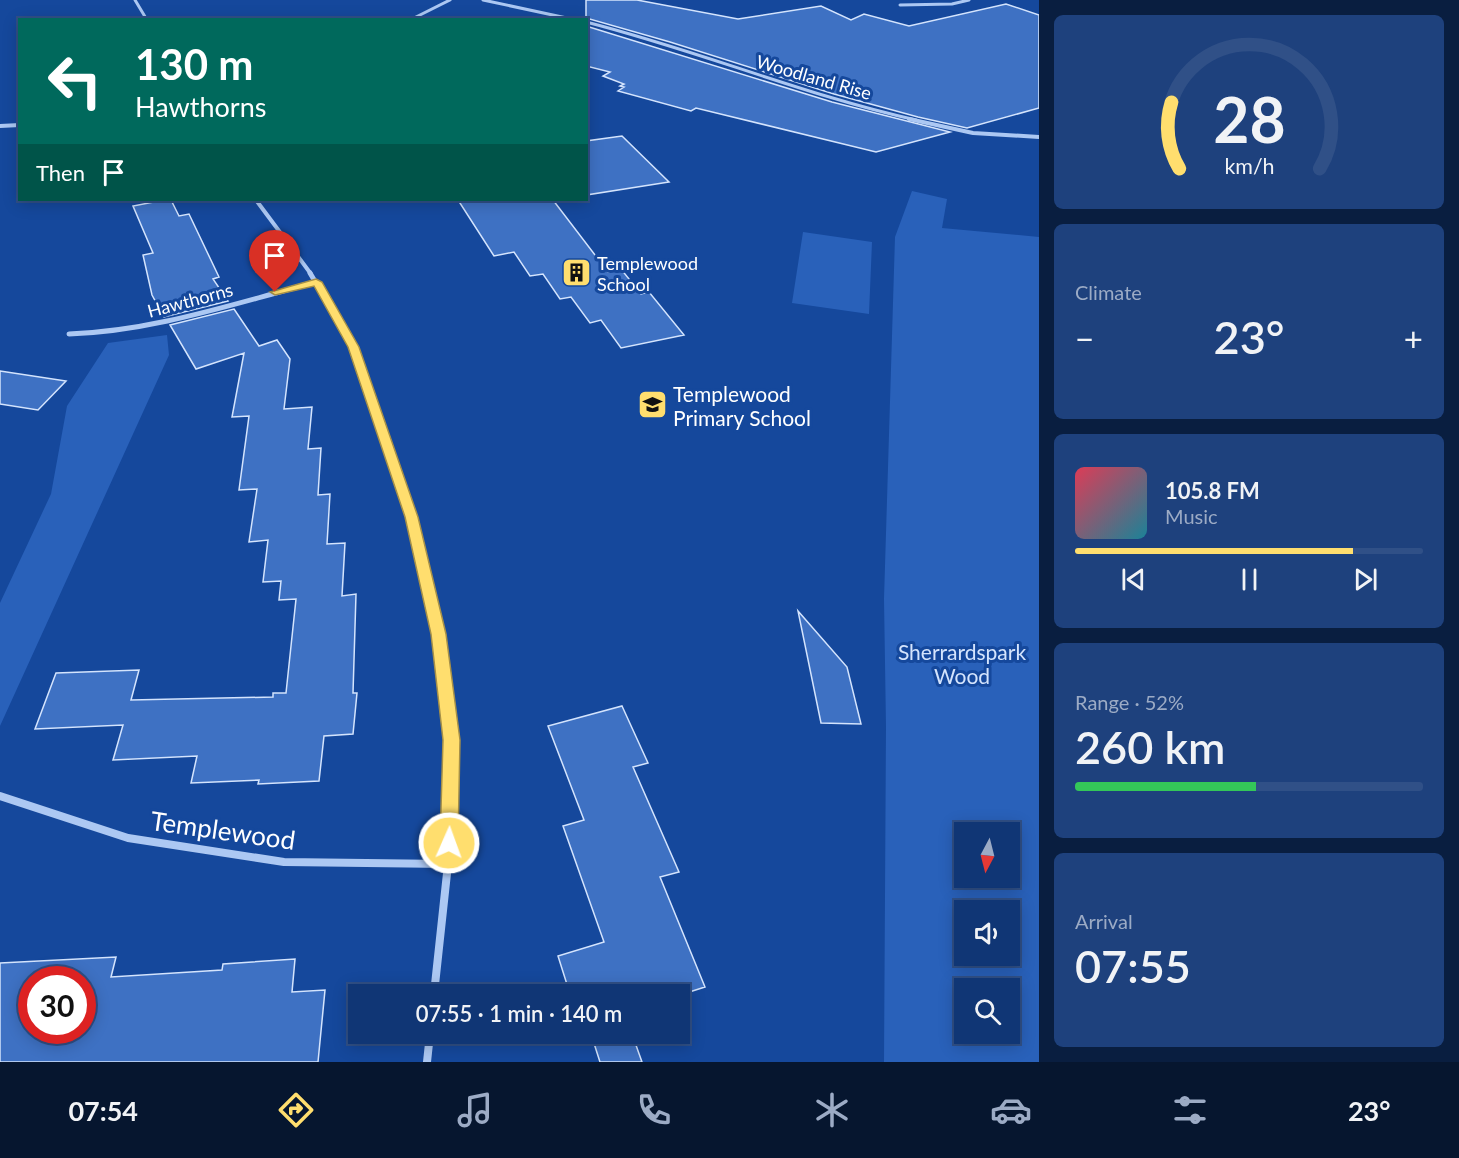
<!DOCTYPE html>
<meta charset="utf-8">
<style>
:root{--surface:#103675;--page:#1e417d;--text:#f1f3f6;--muted:#9cabc5;--line:#305087;--accent:#ffde6e}
body{margin:0;font-family:Lato,sans-serif;background:var(--page);color:var(--text);height:100vh;display:flex;flex-direction:column;font-size:22px;white-space:nowrap}
*{box-sizing:border-box;margin:0}
p{font-size:20px;color:var(--muted)}
.icon{flex:none;width:33px;height:33px;fill:none;stroke:currentColor;stroke-width:2;stroke-linecap:round;stroke-linejoin:round}
.map{position:relative;flex:1;overflow:hidden}
.side{display:flex;flex-direction:column;gap:15px;padding:15px;background:#091e40;width:420px}
.side>*{flex:none}
.guide{position:absolute;left:18px;top:18px;width:570px;height:183px;border-radius:0px;box-shadow:0 3px 15px #0003,0 0 0 2px var(--line);background:#00695c;color:#fff;overflow:hidden}
.needle{width:39px;rotate:187deg}
.tools{position:absolute;left:954px;top:822px;display:grid;gap:12px}
.tools a{display:grid;place-items:center;width:66px;height:66px;border-radius:0px;background:var(--surface);box-shadow:0 3px 15px #0003,0 0 0 2px var(--line);font-size:30px}
.speed{position:absolute;left:18px;top:966px;display:flex;gap:12px;font-size:30px;font-weight:700;text-align:center}
.speed>*{display:grid;place-content:center;width:78px;height:78px;border-radius:50%;background:var(--surface);box-shadow:0 3px 15px #0003,0 0 0 2px var(--line);line-height:1}
.speed .limit{border:9px solid #d22;background:#fff;color:#111}
.pin{position:absolute;display:grid;place-items:center;width:51px;height:51px;color:#fff;margin:-62px -26px;border-radius:50% 50% 50% 0;rotate:-45deg;box-shadow:0 0 6px #0007}
.pin .icon{rotate:45deg}
.me{position:absolute;width:66px;margin:-33px;rotate:2deg;stroke-linejoin:round;filter:drop-shadow(0 0 4px #0008)}
.turn{display:flex;align-items:center;gap:21px;height:126px;padding:0 18px;font-size:27px}
.turn .icon{width:78px;height:78px;stroke-width:2.5}
.turn b{display:block;font-size:42px;line-height:51px}
.then{display:flex;align-items:center;height:57px;padding:0 18px;background:#0003;gap:12px;font-size:22px}
.big{font-size:45px;font-weight:600;line-height:1.1}
.side .widget{flex:1;display:flex;flex-direction:column;justify-content:center;gap:9px;min-width:0;padding:0 21px;border-radius:9px;background:var(--page)}
.side .dial{align-items:center;gap:0}
.dial svg{height:156px;overflow:visible;fill:none;stroke:var(--line);stroke-width:7;stroke-linecap:round;text-anchor:middle}
.dial text{fill:var(--text);stroke:none}
.song{display:flex;align-items:center;gap:18px}
.cover{width:72px;height:72px;border-radius:9px;background:linear-gradient(135deg,hsl(350 70% 55%),hsl(190 70% 35%))}
.played{height:6px;border-radius:3px;background:linear-gradient(90deg,var(--accent) 80%,var(--line) 80%)}
.keys{display:flex;justify-content:space-around;direction:ltr}
.heat{display:flex;justify-content:space-between;align-items:center;font-size:33px;direction:ltr}
.charge{height:9px;border-radius:4px;background:linear-gradient(90deg,#34c759 52%,var(--line) 0)}
.trip{position:absolute;left:348px;top:984px;width:342px;height:60px;border-radius:0px;background:var(--surface);box-shadow:0 3px 15px #0003,0 0 0 2px var(--line);font-weight:600;line-height:60px;text-align:center}
.menu{display:flex;height:96px;justify-content:space-around;align-items:center;background:#06162f;color:var(--muted)}
.menu .icon{width:42px;height:42px}
.menu .active{color:var(--accent)}
.menu b{font-size:27px;color:var(--text)}
main{display:flex;flex:1;min-height:0}
.map>svg:first-child{display:block}
</style>
<main>
<div class="map">
<svg width="1039" height="1062" viewBox="0 0 1039 1062">
<rect width="100%" height="100%" fill="#15489c"/>
<path fill="#2961ba" fill-rule="evenodd" d="M 912,191 L 947,199 L 942,228 L 1039,237 L 1039,1062 L 884,1062 L 886,727 L 884,599 L 895,237 ZM 964,832 L 1010,832 L 1010,878 L 964,878 ZM 964,910 L 1010,910 L 1010,956 L 964,956 ZM 964,988 L 1010,988 L 1010,1034 L 964,1034 Z
M 803,232 L 872,242 L 869,314 L 792,303 Z
M 167,335 L 169,355 L 0,726 L 0,603 L 51,494 L 67,406 L 108,343 Z"/>
<path fill="#3e71c3" stroke="#d4e4fd" stroke-width="1.5" fill-rule="evenodd" d="M 586,0 L 637,0 L 738,19 L 821,6 L 851,20 L 864,14 L 909,26 L 1006,4 L 1039,15 L 1039,108 L 967,128 L 918,117 L 834,94 L 670,42 L 586,18 Z
M 586,26 L 832,102 L 950,132 L 876,152 L 696,108 L 691,111 L 618,91 L 624,87 L 620,86 L 624,84 L 603,76 L 610,72 L 586,66 Z
M 622,136 L 669,182 L 586,195 L 586,141 Z
M 164,200 L 171,200 L 179,216 L 189,214 L 219,277 L 213,279 L 228,301 L 164,317 L 152,295 L 143,255 L 153,253 L 133,206 Z
M 458,200 L 553,200 L 608,272 L 621,269 L 641,294 L 649,292 L 684,335 L 621,348 L 601,320 L 590,323 L 571,297 L 560,299 L 543,274 L 530,276 L 514,252 L 494,256 Z
M 234,309 L 259,346 L 277,340 L 290,359 L 284,409 L 312,407 L 308,449 L 321,448 L 318,495 L 330,494 L 327,544 L 345,543 L 342,596 L 356,594 L 353,693 L 357,693 L 353,734 L 324,736 L 319,781 L 258,784 L 259,780 L 191,783 L 197,756 L 113,760 L 123,725 L 35,729 L 56,673 L 139,670 L 131,700 L 273,697 L 273,693 L 286,693 L 296,599 L 279,600 L 281,581 L 263,582 L 268,540 L 249,542 L 257,489 L 239,490 L 249,416 L 232,417 L 244,353 L 196,369 L 170,325 Z
M 0,371 L 66,381 L 38,410 L 0,404 Z
M 798,611 L 847,667 L 861,724 L 821,723 Z
M 622,706 L 648,763 L 633,767 L 679,872 L 660,877 L 705,987 L 680,995 L 570,994 L 558,956 L 604,942 L 563,826 L 584,820 L 548,726 Z
M 116,957 L 111,977 L 222,970 L 223,964 L 295,959 L 292,992 L 325,990 L 318,1062 L 0,1062 L 0,963 ZM 32,980 L 82,980 L 82,1030 L 32,1030 Z
M 591,1034 L 632,1034 L 642,1062 L 600,1062 Z"/>
<g fill="none" stroke-linecap="round" stroke-linejoin="round">
<path stroke="#acc8f3" stroke-width="3" d="M 135,0 L 147,20
M 483,0 L 576,20
M 900,5 L 952,4 L 969,0
M 410,20 L 450,0
M 586,22 C 697,50 804,95 916,120"/>
<path stroke="#acc8f3" stroke-width="4" d="M 909,119 L 973,133 L 1039,137
M 0,126 L 20,125
M 256,200 L 311,274"/>
<path stroke="#acc8f3" stroke-width="5" d="M 310,273 L 354,347 L 397,473
M 69,334 C 155,331 235,303 317,282"/>
<path stroke="#acc8f3" stroke-width="7" d="M 397,472 C 425,556 439,643 451,730"/>
<path stroke="#acc8f3" stroke-width="8" d="M 0,796 L 128,838 L 284,862 L 448,864
M 434,994 L 448,864 L 451,729
M 427,1062 L 430,1034"/>
</g>
<path fill="#ffde6e" stroke="#a69048" stroke-width="1.5" d="M 316,279 L 322,282 L 359,347 L 418,517 L 446,634 L 460,740 L 458,843 L 455,850 L 449,852 L 442,850 L 440,843 L 443,740 L 431,634 L 405,517 L 348,347 L 314,286 L 275,295 L 270,292 Z"/>
<defs>
<symbol id="building-square" viewBox="-11 -11 22 22"><rect x="-9" y="-9" width="18" height="18" rx="4" fill="#ffde6e" stroke="#15489c"/><path d="M-4-6H4V6H1V3H-1V6H-4ZM-2.5-4.3h1.7v1.8h-1.7ZM.8-4.3h1.7v1.8H.8ZM-2.5-1h1.7V.8h-1.7ZM.8-1h1.7V.8H.8Z" fill="#111"/></symbol>
<symbol id="school-square" viewBox="-11 -11 22 22"><rect x="-9" y="-9" width="18" height="18" rx="4" fill="#ffde6e" stroke="#15489c"/><path d="M0-5L7-2L0 1L-7-2ZM-4 1L0 2.5L4 1V4Q0 6-4 4Z" fill="#111"/></symbol>
</defs>
<g fill-rule="evenodd">
<use href="#building-square" x="560" y="256" width="33" height="33"/>
<use href="#school-square" x="636" y="388" width="33" height="33"/>
</g>
<g text-anchor="middle" dominant-baseline="central" stroke-width="6" stroke-linejoin="round" paint-order="stroke">
<g font-size="18" fill="#fff" stroke="#15489c">
<text transform="translate(814 77) rotate(16)">Woodland Rise</text>
<text transform="translate(190 300) rotate(-15)">Hawthorns</text>
</g>
<g font-size="18" fill="#fff" stroke="#15489c" text-anchor="start">
<text x="597" y="263">Templewood<tspan x="597" dy="21">School</tspan></text>
</g>
<g font-size="21" fill="#fff" stroke="#15489c" text-anchor="start">
<text x="673" y="393">Templewood<tspan x="673" dy="24">Primary School</tspan></text>
</g>
<g font-size="21" fill="#d4e4fd" stroke="#15489c">
<text x="962" y="651">Sherrardspark<tspan x="962" dy="24">Wood</tspan></text>
</g>
<g font-size="26" fill="#fff" stroke="#15489c">
<text transform="translate(223 830) rotate(8)">Templewood</text>
</g>
</g>
</svg>
<div class="tools">
<a><svg class="needle" viewBox="-14 -14 28 28"><path d="M0-13l5 13h-10z" fill="#e53935"/><path d="M0 13l5-13h-10z" fill="#9cabc5"/></svg></a>
<a><svg class="icon" aria-label="sound" viewBox="0 0 24 24"><path d="M4 9h4l5-4v14l-5-4H4zM17 9q2 3 0 6"/></svg></a>
<a><svg class="icon" aria-label="search" viewBox="0 0 24 24"><circle cx="10" cy="10" r="6"/><path d="M15 15l6 6"/></svg></a>
</div>
<div class="speed"><div class="limit">30</div></div>
<div class="pin" style="left:275px;top:292px;background:#d93025"><svg class="icon" aria-label="arrive" viewBox="0 0 24 24"><path d="M6 21V4h12l-3 4 3 4H6"/></svg></div>
<svg class="me" style="left:449px;top:843px" viewBox="-20 -20 40 40"><circle r="17" fill="#ffde6e" stroke="#fff" stroke-width="3"/><path d="M0-11L8 9 0 5-8 9z" fill="#fff"/></svg>
<div class="trip">07:55 · 1 min · 140 m</div>
<div class="guide">
<div class="turn"><svg class="icon" aria-label="left" viewBox="0 0 24 24"><path d="M17 20v-9H6M10 6l-5 5 5 5"/></svg><div><b>130 m</b>Hawthorns</div></div>
<div class="then">Then<svg class="icon" aria-label="arrive" viewBox="0 0 24 24"><path d="M6 21V4h12l-3 4 3 4H6"/></svg></div>
</div>
</div>
<section class="side">
<div class="widget dial"><svg viewBox="0 0 100 80">
<path d="M14 69A42 42 0 1 1 86 69"/>
<path d="M14 69A42 42 0 0 1 10 35" stroke="#ffde6e"/>
<text x="50" y="56" font-size="32" font-weight="700">28</text>
<text x="50" y="72" font-size="11">km/h</text>
</svg></div>
<div class="widget"><p>Climate</p>
<div class="heat"><a>−</a><b class="big">23°</b><a>+</a></div>
</div>
<div class="widget">
<div class="song"><i class="cover"></i><div><b>105.8 FM</b><p>Music</p></div></div>
<div class="played"></div>
<div class="keys"><svg class="icon" aria-label="previous" viewBox="0 0 24 24"><path d="M18 5L8 12l10 7zM5 5v14"/></svg><svg class="icon" aria-label="pause" viewBox="0 0 24 24"><path d="M8 5v14M16 5v14"/></svg><svg class="icon" aria-label="next" viewBox="0 0 24 24"><path d="M6 5l10 7-10 7zM19 5v14"/></svg></div>
</div>
<div class="widget"><p>Range · 52%</p><b class="big">260 km</b><div class="charge"></div></div>
<div class="widget"><p>Arrival</p><b class="big">07:55</b></div>
</section>
</main>
<nav class="menu">
<b>07:54</b>
<svg class="icon active" aria-label="directions" viewBox="0 0 24 24"><path d="M12 3l9 9-9 9-9-9zM9 14v-3h6M13 9l2 2-2 2"/></svg>
<svg class="icon" aria-label="music" viewBox="0 0 24 24"><path d="M9 18V5l10-2v13"/><circle cx="6" cy="18" r="3"/><circle cx="16" cy="16" r="3"/></svg>
<svg class="icon" aria-label="phone" viewBox="0 0 24 24"><path d="M5 4h4l2 5-3 2q2 4 5 5l2-3 5 2v4C11 20 4 13 5 4z"/></svg>
<svg class="icon" aria-label="climate" viewBox="0 0 24 24"><path d="M12 3v18M4 7l16 10M4 17L20 7"/></svg>
<svg class="icon" aria-label="car" viewBox="0 0 24 24"><path d="M5 17H2v-5l4-1 3-4h7l3 4 3 1v5h-3M9 17h6M6 11h13"/><circle cx="7" cy="17" r="2"/><circle cx="17" cy="17" r="2"/></svg>
<svg class="icon" aria-label="filters" viewBox="0 0 24 24"><path d="M4 7h16M4 17h16"/><circle cx="9" cy="7" r="2"/><circle cx="15" cy="17" r="2"/></svg>
<b>23°</b>
</nav>
